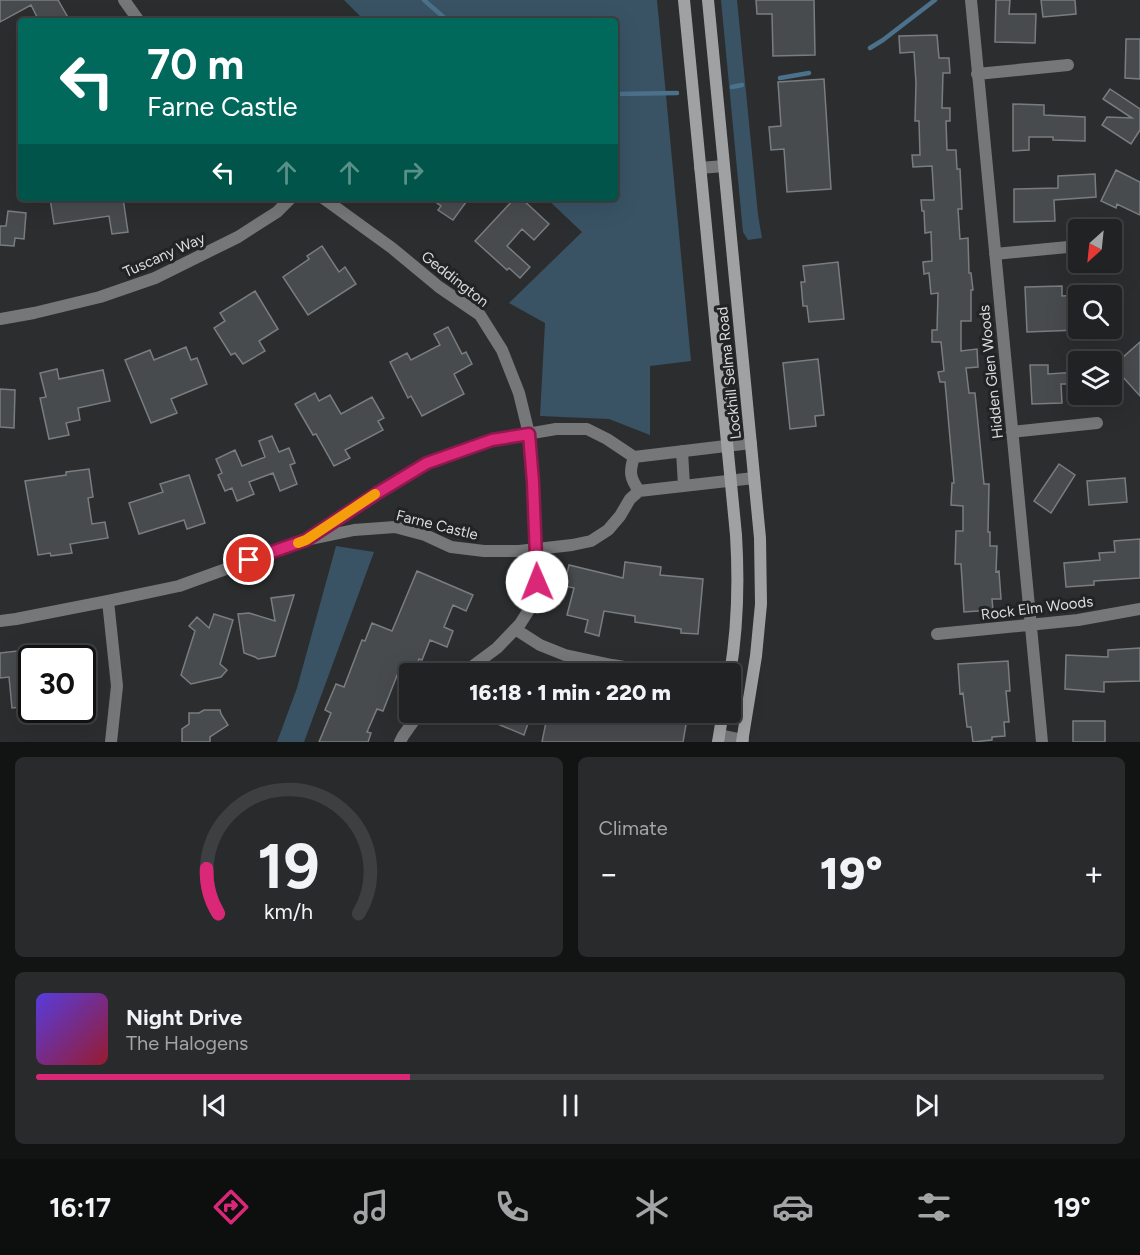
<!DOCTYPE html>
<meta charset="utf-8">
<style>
:root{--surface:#202223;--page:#282a2b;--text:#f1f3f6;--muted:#a2a4a6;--line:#3d3f41;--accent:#db2777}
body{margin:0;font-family:Figtree,sans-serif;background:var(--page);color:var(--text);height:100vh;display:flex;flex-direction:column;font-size:22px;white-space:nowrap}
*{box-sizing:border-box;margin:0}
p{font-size:20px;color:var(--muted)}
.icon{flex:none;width:33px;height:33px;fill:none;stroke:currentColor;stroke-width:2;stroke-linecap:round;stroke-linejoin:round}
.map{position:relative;height:742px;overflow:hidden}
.sheet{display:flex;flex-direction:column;gap:15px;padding:15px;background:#121313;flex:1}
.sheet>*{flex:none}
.banner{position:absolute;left:18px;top:18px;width:600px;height:183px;border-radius:6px;box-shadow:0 6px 24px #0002,0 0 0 2px var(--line);background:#00695c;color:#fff;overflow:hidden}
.needle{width:39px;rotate:207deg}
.buttons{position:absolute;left:1068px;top:219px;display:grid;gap:12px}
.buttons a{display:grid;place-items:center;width:54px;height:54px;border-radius:6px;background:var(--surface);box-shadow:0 6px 24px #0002,0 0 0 2px var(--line);font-size:30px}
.speed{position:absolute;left:18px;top:645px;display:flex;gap:12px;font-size:30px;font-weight:700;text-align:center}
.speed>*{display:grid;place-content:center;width:78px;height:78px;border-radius:50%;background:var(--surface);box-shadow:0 6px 24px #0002,0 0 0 2px var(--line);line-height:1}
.speed .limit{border:3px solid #111;border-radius:9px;background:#fff;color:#111}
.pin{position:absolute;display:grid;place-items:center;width:51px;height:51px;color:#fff;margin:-26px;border:3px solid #fff;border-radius:50%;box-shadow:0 2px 6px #0007}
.me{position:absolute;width:66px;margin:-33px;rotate:359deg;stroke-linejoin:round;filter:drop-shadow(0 0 4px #0008)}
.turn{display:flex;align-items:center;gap:21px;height:126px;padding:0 30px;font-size:27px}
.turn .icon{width:78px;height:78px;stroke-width:2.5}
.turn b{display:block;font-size:42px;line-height:51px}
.lanes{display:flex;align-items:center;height:57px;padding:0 30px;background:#0003;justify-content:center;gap:30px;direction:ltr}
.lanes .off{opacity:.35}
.big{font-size:45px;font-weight:800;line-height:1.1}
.sheet .card{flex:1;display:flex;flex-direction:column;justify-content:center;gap:9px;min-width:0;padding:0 21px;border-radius:9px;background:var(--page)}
.sheet .dial{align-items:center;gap:0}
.dial svg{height:156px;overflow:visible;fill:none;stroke:var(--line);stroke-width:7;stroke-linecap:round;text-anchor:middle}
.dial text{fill:var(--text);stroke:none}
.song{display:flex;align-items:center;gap:18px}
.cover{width:72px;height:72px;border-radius:9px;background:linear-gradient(135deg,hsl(250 70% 55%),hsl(350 70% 35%))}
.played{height:6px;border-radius:3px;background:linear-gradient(90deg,var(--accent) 35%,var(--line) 35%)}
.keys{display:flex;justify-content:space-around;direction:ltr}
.heat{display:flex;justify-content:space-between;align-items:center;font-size:33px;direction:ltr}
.sheet .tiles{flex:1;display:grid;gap:15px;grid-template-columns:1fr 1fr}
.card:last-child{grid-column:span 2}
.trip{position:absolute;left:399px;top:663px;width:342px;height:60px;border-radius:6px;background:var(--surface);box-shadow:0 6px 24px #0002,0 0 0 2px var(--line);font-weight:800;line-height:60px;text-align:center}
.tab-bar{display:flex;height:96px;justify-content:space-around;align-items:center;background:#0d0e0e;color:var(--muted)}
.tab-bar .icon{width:42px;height:42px}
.tab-bar .current{color:var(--accent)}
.tab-bar b{font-size:27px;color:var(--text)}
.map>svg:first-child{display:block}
</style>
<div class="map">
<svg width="1140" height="742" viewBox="0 0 1140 742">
<rect width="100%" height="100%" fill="#2b2d2f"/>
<path fill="#395365" d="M 344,0 L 657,0 L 691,361 L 650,366 L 650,435 L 609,419 L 540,416 L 545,323 L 509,303 L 582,232 L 546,198 L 615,198 L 615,21 L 365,21 Z
M 721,0 L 737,0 L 758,215 L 762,238 L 748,240 L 743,232 Z
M 336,546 L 374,552 L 304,742 L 277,742 L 297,688 Z"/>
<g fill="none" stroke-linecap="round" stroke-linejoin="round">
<path stroke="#4b718b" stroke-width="4.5" d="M 424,0 L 448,21
M 870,48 L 883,40 L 935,0
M 780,78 L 809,73
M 732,87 L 742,85
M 615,94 L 677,93"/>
</g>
<path fill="#484b4d" stroke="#7a7d7f" stroke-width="1.5" d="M 0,0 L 58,0 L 70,21 L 39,21 L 31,5 L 0,22 Z
M 756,0 L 814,0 L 815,55 L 773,56 L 772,14 L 757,14 Z
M 996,0 L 1010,0 L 1009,14 L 1036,14 L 1035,43 L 995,42 Z
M 1041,0 L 1075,0 L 1076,14 L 1043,17 Z
M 937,35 L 939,58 L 949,58 L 950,73 L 943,73 L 942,108 L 950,108 L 950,121 L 946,121 L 947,150 L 956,150 L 957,169 L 960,169 L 962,209 L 958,209 L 960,239 L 968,238 L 969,273 L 971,273 L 973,290 L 971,290 L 971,321 L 961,321 L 961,351 L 977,349 L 978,367 L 966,368 L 969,393 L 975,393 L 984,484 L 989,484 L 988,532 L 990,532 L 990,546 L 997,546 L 996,572 L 999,571 L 1001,599 L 992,599 L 993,610 L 964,612 L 961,564 L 955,564 L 956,531 L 963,531 L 963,506 L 951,505 L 952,483 L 954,483 L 945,382 L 940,382 L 938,372 L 944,371 L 941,342 L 932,342 L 932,330 L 937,330 L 938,293 L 931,294 L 929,273 L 924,274 L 923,262 L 932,261 L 931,232 L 925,233 L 924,211 L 922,211 L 921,200 L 934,200 L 932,166 L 913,167 L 912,155 L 920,155 L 919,121 L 915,121 L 916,83 L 914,52 L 900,53 L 899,36 Z
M 1126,39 L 1140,39 L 1140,79 L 1125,78 Z
M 824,79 L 831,189 L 787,192 L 784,149 L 771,150 L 769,127 L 781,126 L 778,82 Z
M 1110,89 L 1140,109 L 1140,130 L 1131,144 L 1102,125 L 1107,117 L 1132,118 L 1103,99 Z
M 1013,104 L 1044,105 L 1044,115 L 1085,117 L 1085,141 L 1053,140 L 1053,137 L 1029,137 L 1029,150 L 1013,151 Z
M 1116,170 L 1140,182 L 1140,215 L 1117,204 L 1116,208 L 1101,201 Z
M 1095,174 L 1096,197 L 1054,200 L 1055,221 L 1014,222 L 1014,189 L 1058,188 L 1058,176 Z
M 50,198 L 123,198 L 128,232 L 112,234 L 109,216 L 54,224 Z
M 430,198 L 469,198 L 453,220 L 438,210 L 441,206 Z
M 515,198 L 521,198 L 549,224 L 534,240 L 522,229 L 507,246 L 530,267 L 520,278 L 509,268 L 507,270 L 475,241 Z
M 8,211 L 26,213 L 24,239 L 15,238 L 14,246 L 0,245 L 0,226 L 6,226 Z
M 322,246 L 339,272 L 345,267 L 356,284 L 308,315 L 283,277 L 309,259 L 307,256 Z
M 838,262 L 844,319 L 809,322 L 807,306 L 803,306 L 801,282 L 805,282 L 803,266 Z
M 1062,286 L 1062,296 L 1078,295 L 1078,330 L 1027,332 L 1025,287 Z
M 255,291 L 278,329 L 259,341 L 265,351 L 243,364 L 235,353 L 231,355 L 214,328 L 225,321 L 220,313 Z
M 448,327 L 462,354 L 466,352 L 472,364 L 454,374 L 464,394 L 422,416 L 411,396 L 408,398 L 390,362 L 407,353 L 411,360 L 440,345 L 434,334 Z
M 1140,342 L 1140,396 L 1113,366 Z
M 186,347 L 191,360 L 197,358 L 207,384 L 171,399 L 177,413 L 151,423 L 125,360 L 150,350 L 154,360 Z
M 818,359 L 824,415 L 815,416 L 816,426 L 790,429 L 783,363 Z
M 1030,365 L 1048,365 L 1048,374 L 1078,372 L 1078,384 L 1061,384 L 1062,403 L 1032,404 Z
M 57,369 L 59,379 L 103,370 L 110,401 L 78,408 L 80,420 L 66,423 L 69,435 L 49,439 L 40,398 L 46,397 L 40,373 Z
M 0,389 L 15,390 L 14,428 L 0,427 Z
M 315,393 L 319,401 L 330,395 L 341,414 L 372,397 L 384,418 L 378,421 L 383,430 L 345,450 L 350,458 L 334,466 L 316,434 L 313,435 L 295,404 Z
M 272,436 L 279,452 L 289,448 L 295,463 L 290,465 L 297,484 L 280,491 L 273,473 L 249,482 L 254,494 L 237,501 L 232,488 L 225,491 L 218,475 L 222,473 L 216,459 L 235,450 L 242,466 L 265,457 L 259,441 Z
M 1059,464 L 1075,475 L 1051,513 L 1034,501 Z
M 89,469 L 93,497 L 88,498 L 92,524 L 105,522 L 108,538 L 70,544 L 72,553 L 51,556 L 50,553 L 38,555 L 25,481 L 66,475 L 66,472 Z
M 189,475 L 205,523 L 187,529 L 184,520 L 139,534 L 129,503 L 163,492 L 160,484 Z
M 1125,478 L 1127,502 L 1089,505 L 1087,481 Z
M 1140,539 L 1140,578 L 1094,581 L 1094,585 L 1066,587 L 1064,563 L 1100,560 L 1099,553 L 1115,552 L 1114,541 Z
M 625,562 L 661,567 L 660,575 L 703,579 L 698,634 L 681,633 L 681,629 L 635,622 L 635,616 L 604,611 L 599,636 L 585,632 L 588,620 L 567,615 L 574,588 L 564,586 L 569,565 L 623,578 Z
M 417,571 L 473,595 L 466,611 L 453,605 L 444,627 L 453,631 L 447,647 L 430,640 L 422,660 L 419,659 L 414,674 L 410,674 L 410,678 L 398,673 L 383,711 L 377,709 L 367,732 L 371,733 L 368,742 L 319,742 L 331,713 L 325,710 L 336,684 L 344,687 L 362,640 L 365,641 L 372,623 L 392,631 Z
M 294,595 L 275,656 L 258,659 L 255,657 L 244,653 L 238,614 L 249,613 L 275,621 L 271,598 Z
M 214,614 L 233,620 L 220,664 L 227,670 L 221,677 L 191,684 L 181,675 L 195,631 L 189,626 L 197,617 L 209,628 Z
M 1140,648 L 1140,681 L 1104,682 L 1104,692 L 1065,689 L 1066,655 L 1108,657 L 1108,650 Z
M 17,651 L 17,657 L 32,656 L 32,706 L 12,708 L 9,677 L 0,678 L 0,653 Z
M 1008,661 L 1010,691 L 1006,691 L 1009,722 L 1004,722 L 1005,736 L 992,737 L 992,740 L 973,742 L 971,727 L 967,727 L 963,693 L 960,694 L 958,664 Z
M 204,710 L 220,710 L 221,714 L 228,725 L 210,737 L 210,742 L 182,742 L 182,729 L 189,724 L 189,713 L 199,713 Z
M 469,712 L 532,712 L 524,735 Z
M 548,712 L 614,712 L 668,724 L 669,716 L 687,719 L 683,742 L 542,742 Z
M 1073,721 L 1105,721 L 1105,742 L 1073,742 Z"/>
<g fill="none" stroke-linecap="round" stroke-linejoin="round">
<path stroke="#767778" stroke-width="12" d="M 124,0 L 139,21
M 971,0 L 1042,742
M 977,74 L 1068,65
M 700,168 L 724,166
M 323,198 L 392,248 L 439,287 L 480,315 L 502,350 L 519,393 L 529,434 L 533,482 L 537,582 L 532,605 L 520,624 L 497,648 L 462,674
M 995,254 L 1078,246
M 0,319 L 34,313 L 100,297 L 155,278 L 238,237 L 277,212 L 291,198
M 1012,432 L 1097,423
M 682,451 L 684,486
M 634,457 C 629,472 630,478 639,491
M 312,536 L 379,492 L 427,463 L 492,440 L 556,429 L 587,429 L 607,439 L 634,457 L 751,443
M 108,601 L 117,686 L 111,742
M 0,621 L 16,619 L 108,601 L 179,586 L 306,540 L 354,530 L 395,527 L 425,535 L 451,547 L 484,551 L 519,551 L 572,545 L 591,541 L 608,530 L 620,516 L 630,499 L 639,491 L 754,478
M 515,629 L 540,645 L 565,655 L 612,665 L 661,673
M 937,634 L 1078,620 L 1140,609
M 720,735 L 743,740
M 400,742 L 403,736 L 420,712"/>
<path stroke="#a0a1a3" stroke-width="12" d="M 684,0 L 736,535 C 739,584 738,626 730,674
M 708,0 L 760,538 L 761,604 L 756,656 L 742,742
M 718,742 L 723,712"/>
</g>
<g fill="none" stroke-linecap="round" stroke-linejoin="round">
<defs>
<path id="route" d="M 249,560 L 306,540 L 379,492 L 427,463 L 492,440 L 529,434 L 533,482 L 537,582"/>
</defs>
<use href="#route" stroke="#8e194d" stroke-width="15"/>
<use href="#route" stroke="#db2777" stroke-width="10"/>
<path stroke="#f59e0b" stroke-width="10" d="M 298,543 L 306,540 L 375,494"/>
</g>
<g text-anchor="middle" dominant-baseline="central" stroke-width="6" stroke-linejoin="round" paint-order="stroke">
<g font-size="15" fill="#dbdcdd" stroke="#212325">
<text transform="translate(164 255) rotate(-24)">Tuscany Way</text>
<text transform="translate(455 279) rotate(38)">Geddington</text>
<text transform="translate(991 372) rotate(-96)">Hidden Glen Woods</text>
<text transform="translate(729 373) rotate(-96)">Lockhill Selma Road</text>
<text transform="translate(437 525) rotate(14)">Farne Castle</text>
<text transform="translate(1037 608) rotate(-7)">Rock Elm Woods</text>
</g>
</g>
</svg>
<div class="buttons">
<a><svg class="needle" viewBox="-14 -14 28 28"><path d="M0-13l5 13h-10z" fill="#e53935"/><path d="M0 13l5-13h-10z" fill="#a2a4a6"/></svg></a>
<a><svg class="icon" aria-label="search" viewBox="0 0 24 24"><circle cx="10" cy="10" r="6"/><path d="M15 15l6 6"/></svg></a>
<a><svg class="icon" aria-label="layers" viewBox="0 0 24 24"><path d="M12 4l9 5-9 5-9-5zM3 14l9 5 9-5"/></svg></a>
</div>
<div class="speed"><div class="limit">30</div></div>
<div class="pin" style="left:249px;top:560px;background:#d93025"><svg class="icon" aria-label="arrive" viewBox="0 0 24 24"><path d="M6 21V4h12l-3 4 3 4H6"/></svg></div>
<svg class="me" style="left:537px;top:582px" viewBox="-20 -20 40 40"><circle r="19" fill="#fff"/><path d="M0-13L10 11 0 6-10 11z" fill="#db2777"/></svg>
<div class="trip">16:18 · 1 min · 220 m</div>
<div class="banner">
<div class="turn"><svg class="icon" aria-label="left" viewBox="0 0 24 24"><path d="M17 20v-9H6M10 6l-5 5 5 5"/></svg><div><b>70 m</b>Farne Castle</div></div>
<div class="lanes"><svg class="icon" aria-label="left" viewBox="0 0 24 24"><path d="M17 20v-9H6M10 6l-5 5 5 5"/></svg><svg class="icon off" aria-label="ahead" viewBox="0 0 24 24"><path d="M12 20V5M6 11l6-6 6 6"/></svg><svg class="icon off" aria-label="ahead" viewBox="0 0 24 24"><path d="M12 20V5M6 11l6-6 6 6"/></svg><svg class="icon off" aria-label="right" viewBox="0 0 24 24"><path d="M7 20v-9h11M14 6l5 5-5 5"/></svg></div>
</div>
</div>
<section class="sheet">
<div class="tiles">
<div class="card dial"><svg viewBox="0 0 100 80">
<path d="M14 69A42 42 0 1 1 86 69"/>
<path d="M14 69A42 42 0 0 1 8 46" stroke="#db2777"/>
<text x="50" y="56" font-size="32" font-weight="700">19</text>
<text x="50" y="72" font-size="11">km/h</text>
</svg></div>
<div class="card"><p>Climate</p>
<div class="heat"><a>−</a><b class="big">19°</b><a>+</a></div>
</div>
<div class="card">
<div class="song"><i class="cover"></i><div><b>Night Drive</b><p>The Halogens</p></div></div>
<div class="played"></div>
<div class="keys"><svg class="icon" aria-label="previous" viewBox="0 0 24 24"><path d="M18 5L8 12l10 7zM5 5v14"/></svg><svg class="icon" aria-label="pause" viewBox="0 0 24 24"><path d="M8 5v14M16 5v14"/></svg><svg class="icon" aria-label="next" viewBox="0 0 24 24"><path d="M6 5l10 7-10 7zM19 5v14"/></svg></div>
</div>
</div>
</section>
<nav class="tab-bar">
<b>16:17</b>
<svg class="icon current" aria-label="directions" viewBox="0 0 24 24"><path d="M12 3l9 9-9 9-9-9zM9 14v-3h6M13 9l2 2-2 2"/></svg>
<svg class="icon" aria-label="music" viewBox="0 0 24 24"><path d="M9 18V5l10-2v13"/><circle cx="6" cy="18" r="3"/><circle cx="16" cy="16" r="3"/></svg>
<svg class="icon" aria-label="phone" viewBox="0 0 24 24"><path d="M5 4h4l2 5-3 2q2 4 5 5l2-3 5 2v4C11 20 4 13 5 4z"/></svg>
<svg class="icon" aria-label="climate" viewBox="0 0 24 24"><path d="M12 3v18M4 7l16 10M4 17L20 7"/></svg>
<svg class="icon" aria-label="car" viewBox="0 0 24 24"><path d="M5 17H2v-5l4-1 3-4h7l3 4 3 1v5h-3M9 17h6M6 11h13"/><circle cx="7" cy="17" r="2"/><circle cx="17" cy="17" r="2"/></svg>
<svg class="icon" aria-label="filters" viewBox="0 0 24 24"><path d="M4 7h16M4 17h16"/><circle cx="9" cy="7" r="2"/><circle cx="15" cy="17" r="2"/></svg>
<b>19°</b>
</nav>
